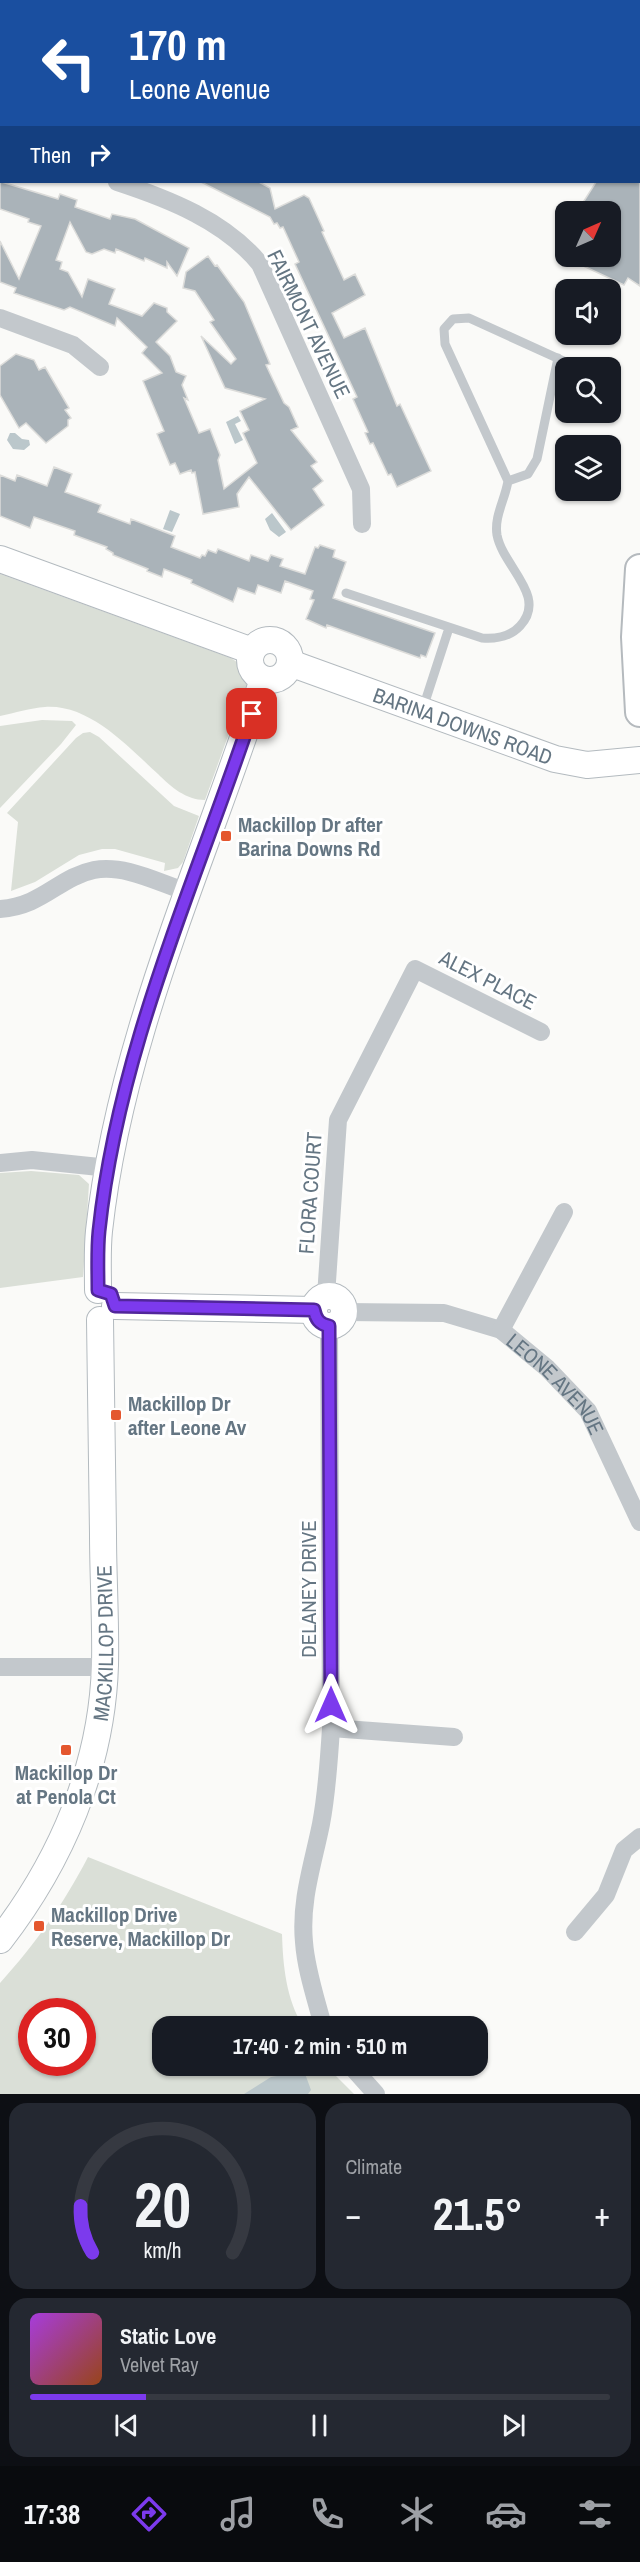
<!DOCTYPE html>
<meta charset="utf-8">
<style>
:root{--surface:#171b24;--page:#242831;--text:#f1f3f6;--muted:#9ea1a6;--line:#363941;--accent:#7c3aed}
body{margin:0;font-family:"Archivo Narrow",sans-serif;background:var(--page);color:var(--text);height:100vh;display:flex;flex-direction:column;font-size:22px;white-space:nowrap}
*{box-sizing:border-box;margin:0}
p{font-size:20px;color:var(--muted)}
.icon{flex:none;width:33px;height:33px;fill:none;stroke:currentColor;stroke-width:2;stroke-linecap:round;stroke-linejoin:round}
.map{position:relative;height:2094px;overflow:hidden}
.sheet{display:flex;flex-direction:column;gap:9px;padding:9px;background:#0d0f14;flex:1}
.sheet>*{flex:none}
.banner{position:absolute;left:0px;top:0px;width:640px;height:183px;box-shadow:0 2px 4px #0004;background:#1a4fa0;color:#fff;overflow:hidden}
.needle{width:39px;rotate:45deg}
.tools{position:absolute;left:555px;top:201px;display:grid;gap:12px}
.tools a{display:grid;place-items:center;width:66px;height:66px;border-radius:12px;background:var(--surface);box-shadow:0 2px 4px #0004;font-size:30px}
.speed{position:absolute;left:18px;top:1998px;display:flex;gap:12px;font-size:30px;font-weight:700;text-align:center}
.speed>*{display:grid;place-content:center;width:78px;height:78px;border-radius:50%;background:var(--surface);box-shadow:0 2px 4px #0004;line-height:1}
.speed .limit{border:9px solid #d22;background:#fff;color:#111}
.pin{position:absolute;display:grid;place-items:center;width:51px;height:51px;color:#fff;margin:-26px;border-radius:12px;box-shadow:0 3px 9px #0006}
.me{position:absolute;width:66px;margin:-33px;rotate:0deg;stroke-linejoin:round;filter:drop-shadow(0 0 4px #0008)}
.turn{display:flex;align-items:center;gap:21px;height:126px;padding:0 30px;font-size:27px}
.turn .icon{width:78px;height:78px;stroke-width:2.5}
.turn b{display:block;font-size:42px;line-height:51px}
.then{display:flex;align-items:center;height:57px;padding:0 30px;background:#0003;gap:12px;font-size:22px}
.big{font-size:45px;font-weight:700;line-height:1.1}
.sheet .card{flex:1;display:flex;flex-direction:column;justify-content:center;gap:9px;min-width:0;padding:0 21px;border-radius:18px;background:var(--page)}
.sheet .dial{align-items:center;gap:0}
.dial svg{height:156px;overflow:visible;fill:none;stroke:var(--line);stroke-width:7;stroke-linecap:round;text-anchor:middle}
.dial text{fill:var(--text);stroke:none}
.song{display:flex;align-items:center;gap:18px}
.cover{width:72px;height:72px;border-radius:9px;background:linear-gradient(135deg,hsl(280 70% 55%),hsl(20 70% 35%))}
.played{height:6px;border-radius:3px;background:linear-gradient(90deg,var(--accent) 20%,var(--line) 20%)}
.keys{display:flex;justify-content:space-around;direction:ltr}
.heat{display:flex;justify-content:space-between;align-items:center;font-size:33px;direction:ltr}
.sheet .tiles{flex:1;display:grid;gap:9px;grid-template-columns:1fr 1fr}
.card:last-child{grid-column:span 2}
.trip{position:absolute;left:152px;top:2016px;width:336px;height:60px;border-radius:18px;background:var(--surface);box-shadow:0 2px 4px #0004;font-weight:700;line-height:60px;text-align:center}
.dock{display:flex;height:96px;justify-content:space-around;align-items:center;background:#090b0e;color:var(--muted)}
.dock .icon{width:42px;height:42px}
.dock .on{color:var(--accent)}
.dock b{font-size:27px;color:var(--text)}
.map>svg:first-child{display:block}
</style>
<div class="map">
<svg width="640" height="2094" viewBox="0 0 640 2094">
<rect width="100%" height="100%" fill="#fafaf8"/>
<path fill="#dadfd7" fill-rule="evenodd" d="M 0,574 L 231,658 L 241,665 L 246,675 L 246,686 L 205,800 C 186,800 171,787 158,774 C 128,747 90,704 45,707 C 30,708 15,713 0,716 Z
M 42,720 L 72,721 L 76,725 L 61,744 L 0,808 L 0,726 Z
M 90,732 L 99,737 L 174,806 L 199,816 L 183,862 L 178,868 L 164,871 L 165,863 L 115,849 L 102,849 L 79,855 L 35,882 L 11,891 L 18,822 L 7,813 L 76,738 L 83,733 Z
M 31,1171 L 79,1175 L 89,1184 L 83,1277 L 0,1288 L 0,1173 Z
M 88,1857 L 282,1934 C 283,1965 286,1999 303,2026 L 162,2026 L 162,2066 L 326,2066 L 354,2094 L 0,2094 L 0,1983 C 36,1943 63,1905 88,1857 ZM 32,2012 L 82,2012 L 82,2062 L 32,2062 Z"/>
<path fill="#bbc7cb" d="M 238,416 L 241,421 L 235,424 L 243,440 L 235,444 L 226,422 Z
M 10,433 L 15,433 L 22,439 L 29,440 L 30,445 L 24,450 L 13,449 L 7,440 Z
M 170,510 L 180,514 L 172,532 L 163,529 Z
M 272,513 L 286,532 L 279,537 L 270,530 L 265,519 Z
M 304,2071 L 311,2090 L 308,2094 L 244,2094 L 271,2077 Z"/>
<path fill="#aab3b9" stroke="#dcdcda" stroke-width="1.5" d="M 0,179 L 2,182 L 58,199 L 60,194 L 77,200 L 75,207 L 110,219 L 112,214 L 135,219 L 189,248 L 177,276 L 167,262 L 167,268 L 145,258 L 144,261 L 116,249 L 115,253 L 104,249 L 92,254 L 86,252 L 70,222 L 56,260 L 62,262 L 60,269 L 68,272 L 82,297 L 88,279 L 115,289 L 109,304 L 142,316 L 154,303 L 167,308 L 167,312 L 177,321 L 156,342 L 170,356 L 176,372 L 186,376 L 182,385 L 188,400 L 184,398 L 199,433 L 210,429 L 220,455 L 218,460 L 224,489 L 257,463 L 243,433 L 249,430 L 240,411 L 265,399 L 225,388 L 201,336 L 231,364 L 236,359 L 210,322 L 214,320 L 195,291 L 183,288 L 186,272 L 208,256 L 215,266 L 217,265 L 244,302 L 270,364 L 266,365 L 284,403 L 289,407 L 298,427 L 291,430 L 317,462 L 311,466 L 323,481 L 313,489 L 324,505 L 291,530 L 249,477 L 237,494 L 239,507 L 203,514 L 195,472 L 192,473 L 191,470 L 180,474 L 175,463 L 170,465 L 157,434 L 164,431 L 143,381 L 162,373 L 142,353 L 147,347 L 117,318 L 115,326 L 70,307 L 64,310 L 14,293 L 16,288 L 0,282 L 0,241 L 19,279 L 41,226 L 28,222 L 29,219 L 0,209 Z
M 201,182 L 259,182 L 270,188 L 275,209 L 304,195 L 309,198 L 324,231 L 322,232 L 344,280 L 355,274 L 365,295 L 332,313 L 344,338 L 365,328 L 397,406 L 400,404 L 431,471 L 397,487 L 391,474 L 388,475 L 373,443 L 370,444 L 365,433 L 368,432 L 353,399 L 357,397 L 295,264 L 299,262 L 283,227 L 280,228 L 277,223 L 274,224 L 270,217 Z
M 596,182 L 640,182 L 640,286 L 628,278 L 624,285 L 562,256 L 610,256 L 610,212 L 577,212 Z
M 16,354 L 34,360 L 39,370 L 45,367 L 69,408 L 65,410 L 71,418 L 68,420 L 68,426 L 46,443 L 26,423 L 19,428 L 0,395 L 0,366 Z
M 54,467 L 72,474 L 65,492 L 101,505 L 98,512 L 130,524 L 131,519 L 175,536 L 171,547 L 200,558 L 202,555 L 205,556 L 208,550 L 216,553 L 218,549 L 249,561 L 251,555 L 268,561 L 271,555 L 283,559 L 280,566 L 305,574 L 315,547 L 318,548 L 320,545 L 335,550 L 333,557 L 346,562 L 333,598 L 435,633 L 426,657 L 421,655 L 420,658 L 327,625 L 326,628 L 306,619 L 314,600 L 310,599 L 313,591 L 285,581 L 281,593 L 258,585 L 255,594 L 238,588 L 233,602 L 191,583 L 192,580 L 164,569 L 162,577 L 147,571 L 148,569 L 113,555 L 113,553 L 106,549 L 107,547 L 74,535 L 75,531 L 34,517 L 30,528 L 0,516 L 0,475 L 15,481 L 17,475 L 47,486 Z"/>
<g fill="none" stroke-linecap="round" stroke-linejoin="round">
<defs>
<g id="secondary">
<path d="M 0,559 L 252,651"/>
<circle cx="270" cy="660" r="20"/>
<path id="s2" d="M 290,663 L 555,759 L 587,765 L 640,760"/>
<path d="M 98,1290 C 98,1270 97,1250 99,1231 C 120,1038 204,861 263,679"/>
<circle cx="329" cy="1311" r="15"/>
<path d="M 115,1306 L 314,1310"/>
<path id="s3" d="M 0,1940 C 61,1861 102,1767 105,1665 C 106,1622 103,1577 103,1534 C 102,1463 101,1391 100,1320"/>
</g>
<path id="primary" d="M 640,569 L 636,637 L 640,712"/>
</defs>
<use href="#secondary" stroke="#b3babf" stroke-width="28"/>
<use href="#primary" stroke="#b5babe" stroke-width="32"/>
<path stroke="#c3c8cc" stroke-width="9" d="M 441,0 L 443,2
M 508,481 L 528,474 L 537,459 L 558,358
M 346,593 L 482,638 C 495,639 510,637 520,626 C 548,596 503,567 497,535 C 494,516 505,500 508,481 L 445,344 L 444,329 L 453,319 L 469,318 L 579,368
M 423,708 L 449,628"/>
<g stroke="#c3c8cc" stroke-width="18">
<path d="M 361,0 L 364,2"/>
<path d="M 403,2 L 406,0"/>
<path d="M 0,142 L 2,143"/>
<path d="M 117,182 C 169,199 225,221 260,264 L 361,489 L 362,524"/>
<path d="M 0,318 L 73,345 L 100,367"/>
<path d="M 0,909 C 43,906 59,877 94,870 C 125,864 159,883 188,892"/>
<path d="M 0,1163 L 32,1160 L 109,1168"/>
<path d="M 326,1296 L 338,1120 L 415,969 L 541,1032"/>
<path id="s1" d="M 344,1312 L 444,1313 L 501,1330 L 547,1368 L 588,1411 L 640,1522"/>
<path d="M 501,1330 L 564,1212"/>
<path d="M 0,1667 L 105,1667"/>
<path d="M 331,1728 L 454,1737"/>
<path d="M 575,1932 L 606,1895 L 624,1850 L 640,1837"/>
<path d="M 323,2026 C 316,1999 306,1970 304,1942 C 300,1901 313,1864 321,1824 C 327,1793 329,1760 331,1728 L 329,1326"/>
<path d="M 351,2066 L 376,2094"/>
</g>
<use href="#secondary" stroke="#fff" stroke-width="26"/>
<use href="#primary" stroke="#fff" stroke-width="28"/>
</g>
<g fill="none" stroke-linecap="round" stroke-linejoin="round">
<defs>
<path id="route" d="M 252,714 C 195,884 118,1050 99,1231 C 97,1250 98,1270 98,1290 L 111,1294 L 115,1306 L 314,1310 C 316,1319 319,1324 329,1326 L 331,1705"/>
</defs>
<use href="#route" stroke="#51269a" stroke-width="15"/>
<use href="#route" stroke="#7c3aed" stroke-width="10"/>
</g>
<g fill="#e4572e" stroke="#fff" stroke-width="2">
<rect x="220" y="830" width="12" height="12" rx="3"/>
<rect x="110" y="1409" width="12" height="12" rx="3"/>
<rect x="60" y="1744" width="12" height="12" rx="3"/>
<rect x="33" y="1920" width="12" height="12" rx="3"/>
</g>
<g text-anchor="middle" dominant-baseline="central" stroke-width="6" stroke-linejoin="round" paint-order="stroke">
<g font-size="21" fill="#657683" stroke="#fff">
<text transform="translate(309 324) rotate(64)">FAIRMONT AVENUE</text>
<text stroke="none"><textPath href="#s2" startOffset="184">BARINA DOWNS ROAD</textPath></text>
<text transform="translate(488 980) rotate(27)">ALEX PLACE</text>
<text transform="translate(310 1193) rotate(-86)">FLORA COURT</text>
<text stroke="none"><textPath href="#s1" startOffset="237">LEONE AVENUE</textPath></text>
<text transform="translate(308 1589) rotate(-90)">DELANEY DRIVE</text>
<text stroke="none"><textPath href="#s3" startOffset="321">MACKILLOP DRIVE</textPath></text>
</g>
<g font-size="21" font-weight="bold" fill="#657683" stroke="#fff" text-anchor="start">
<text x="238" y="824">Mackillop Dr after<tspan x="238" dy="24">Barina Downs Rd</tspan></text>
<text x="128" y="1403">Mackillop Dr<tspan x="128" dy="24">after Leone Av</tspan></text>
<text x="66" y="1772" text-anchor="middle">Mackillop Dr<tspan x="66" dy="24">at Penola Ct</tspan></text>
<text x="51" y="1914">Mackillop Drive<tspan x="51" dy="24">Reserve, Mackillop Dr</tspan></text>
</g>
</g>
</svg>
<div class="tools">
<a><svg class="needle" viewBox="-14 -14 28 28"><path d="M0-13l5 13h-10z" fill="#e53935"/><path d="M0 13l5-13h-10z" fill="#9ea1a6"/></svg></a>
<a><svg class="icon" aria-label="sound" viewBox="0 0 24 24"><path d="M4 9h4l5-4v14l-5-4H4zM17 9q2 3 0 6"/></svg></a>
<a><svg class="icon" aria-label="search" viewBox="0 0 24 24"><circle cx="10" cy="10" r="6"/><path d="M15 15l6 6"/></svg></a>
<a><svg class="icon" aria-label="layers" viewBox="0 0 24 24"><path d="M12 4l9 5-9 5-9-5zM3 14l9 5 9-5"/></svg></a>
</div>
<div class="speed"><div class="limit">30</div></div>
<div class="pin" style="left:252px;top:714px;background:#d93025"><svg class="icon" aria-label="arrive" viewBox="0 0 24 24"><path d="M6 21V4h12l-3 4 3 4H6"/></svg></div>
<svg class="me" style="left:331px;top:1705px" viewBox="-20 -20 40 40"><path d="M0-17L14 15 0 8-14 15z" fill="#7c3aed" stroke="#fff" stroke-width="4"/></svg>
<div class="trip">17:40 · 2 min · 510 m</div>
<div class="banner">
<div class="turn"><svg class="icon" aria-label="left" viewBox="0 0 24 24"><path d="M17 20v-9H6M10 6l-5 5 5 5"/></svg><div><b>170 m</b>Leone Avenue</div></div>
<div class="then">Then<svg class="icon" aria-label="right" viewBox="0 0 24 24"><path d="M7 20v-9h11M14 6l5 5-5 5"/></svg></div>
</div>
</div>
<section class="sheet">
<div class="tiles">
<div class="card dial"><svg viewBox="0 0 100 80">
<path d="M14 69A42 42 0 1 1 86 69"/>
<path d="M14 69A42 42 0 0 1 8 45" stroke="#7c3aed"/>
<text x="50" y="56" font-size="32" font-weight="700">20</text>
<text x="50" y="72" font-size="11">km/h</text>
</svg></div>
<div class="card"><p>Climate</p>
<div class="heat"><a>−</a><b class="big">21.5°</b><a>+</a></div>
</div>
<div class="card">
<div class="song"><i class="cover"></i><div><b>Static Love</b><p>Velvet Ray</p></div></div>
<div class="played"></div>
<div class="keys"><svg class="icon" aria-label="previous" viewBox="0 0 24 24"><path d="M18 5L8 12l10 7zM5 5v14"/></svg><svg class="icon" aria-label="pause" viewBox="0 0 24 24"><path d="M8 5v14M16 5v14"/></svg><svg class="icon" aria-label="next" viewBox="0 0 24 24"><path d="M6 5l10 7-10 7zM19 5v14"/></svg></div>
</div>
</div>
</section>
<nav class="dock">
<b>17:38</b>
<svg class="icon on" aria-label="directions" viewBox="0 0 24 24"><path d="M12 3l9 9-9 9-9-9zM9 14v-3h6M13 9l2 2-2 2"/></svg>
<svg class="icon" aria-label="music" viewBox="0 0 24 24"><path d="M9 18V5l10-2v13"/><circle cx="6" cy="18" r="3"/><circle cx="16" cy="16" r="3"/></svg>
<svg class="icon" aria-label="phone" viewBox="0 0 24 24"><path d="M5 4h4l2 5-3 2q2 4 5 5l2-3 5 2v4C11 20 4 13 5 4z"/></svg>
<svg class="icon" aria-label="climate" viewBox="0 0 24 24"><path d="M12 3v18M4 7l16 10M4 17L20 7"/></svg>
<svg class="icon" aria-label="car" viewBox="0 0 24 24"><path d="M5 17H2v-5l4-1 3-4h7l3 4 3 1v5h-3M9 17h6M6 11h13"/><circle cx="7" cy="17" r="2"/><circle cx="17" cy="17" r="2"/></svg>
<svg class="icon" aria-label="filters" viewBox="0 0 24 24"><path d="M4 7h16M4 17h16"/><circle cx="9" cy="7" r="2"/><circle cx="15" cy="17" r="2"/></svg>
</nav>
